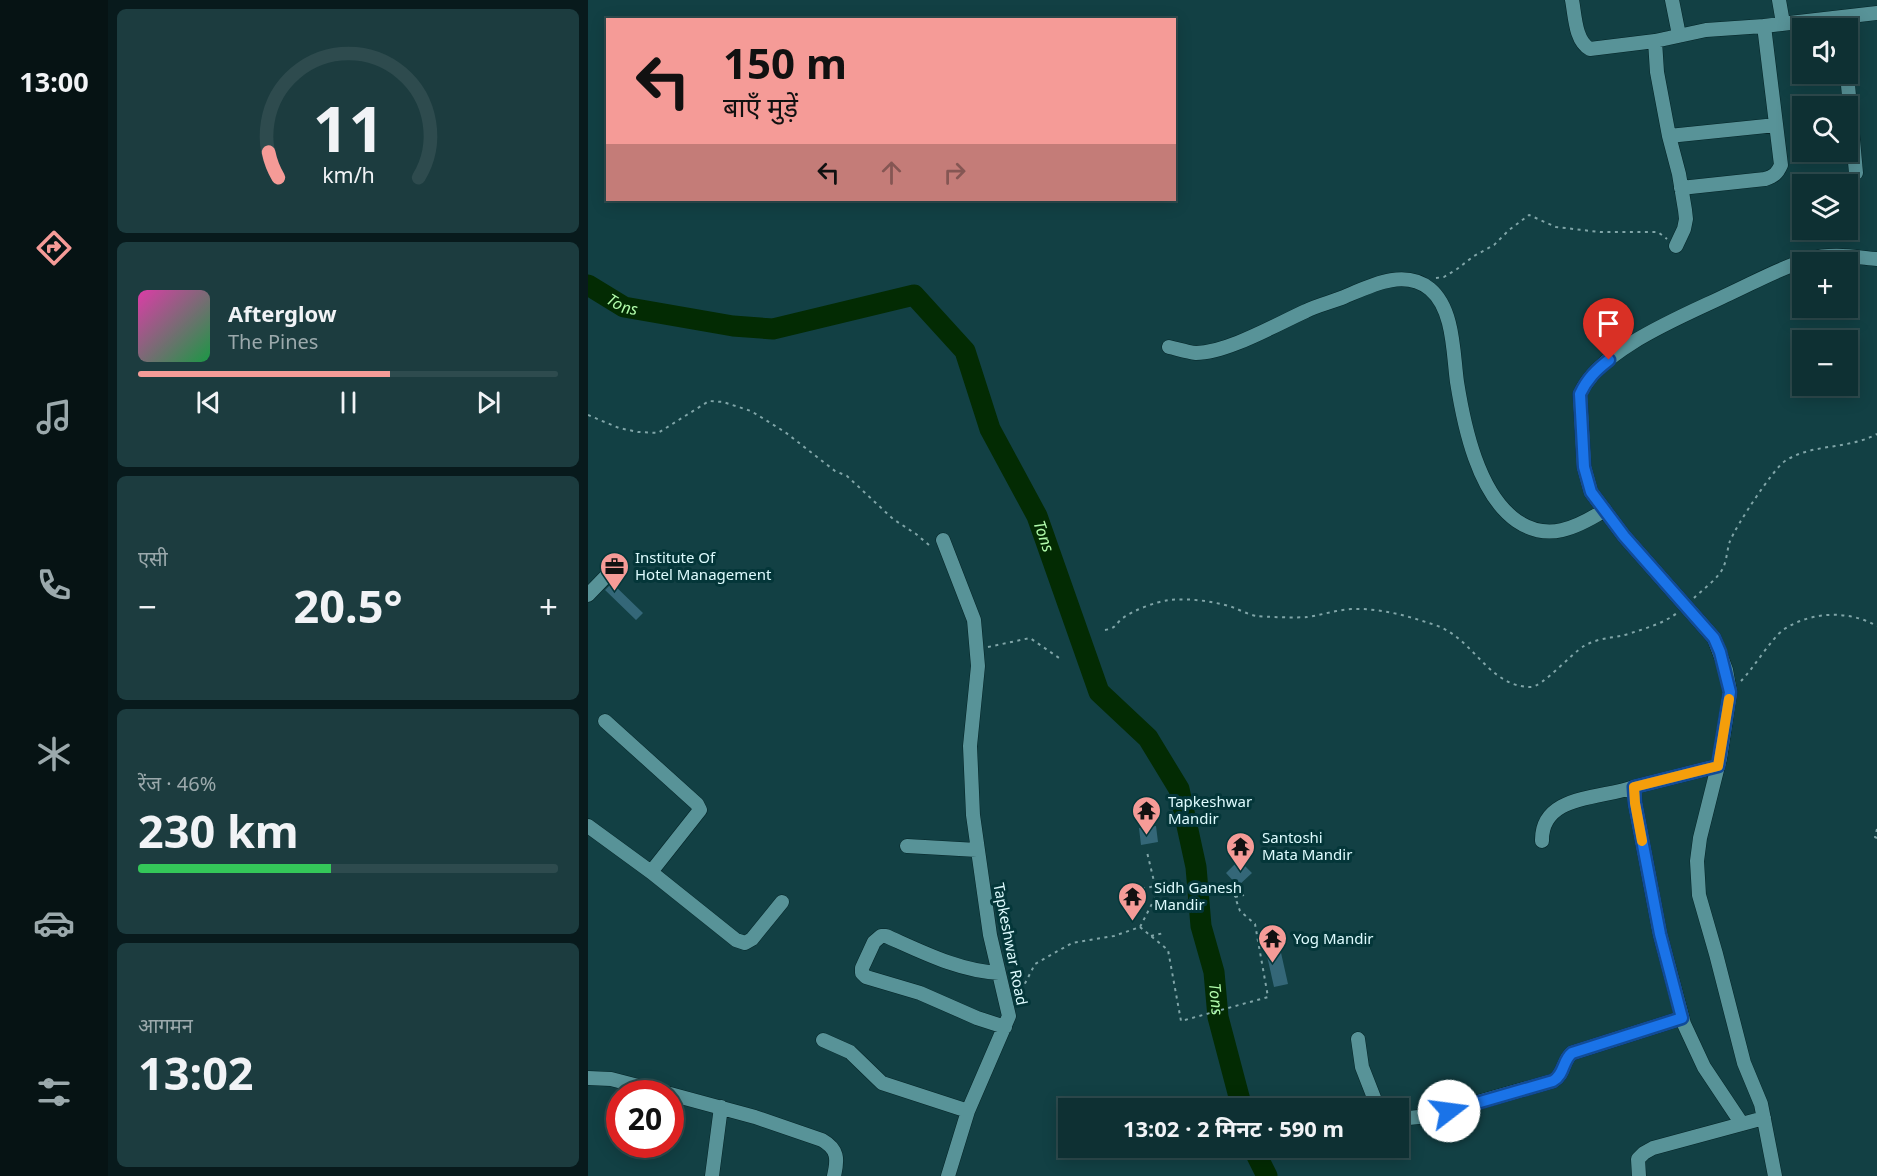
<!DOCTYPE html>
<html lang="hi">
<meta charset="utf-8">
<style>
:root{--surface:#0e3033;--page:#1c3c3f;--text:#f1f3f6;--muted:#9ba9ac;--line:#2e4b4e;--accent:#f59b97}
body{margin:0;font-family:"Noto Sans","Noto Sans Devanagari",sans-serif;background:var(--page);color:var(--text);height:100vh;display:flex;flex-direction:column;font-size:22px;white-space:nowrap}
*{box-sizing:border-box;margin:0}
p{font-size:20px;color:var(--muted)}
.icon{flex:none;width:33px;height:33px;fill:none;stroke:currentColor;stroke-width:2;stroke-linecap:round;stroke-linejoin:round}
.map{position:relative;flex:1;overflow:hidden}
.details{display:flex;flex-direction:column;gap:9px;padding:9px;background:#081a1c;width:480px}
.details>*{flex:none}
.banner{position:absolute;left:18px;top:18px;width:570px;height:183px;border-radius:0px;box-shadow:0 3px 15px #0003,0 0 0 2px var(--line);background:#f59b97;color:#111;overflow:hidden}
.tools{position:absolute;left:1204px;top:18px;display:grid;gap:12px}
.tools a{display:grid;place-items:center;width:66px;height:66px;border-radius:0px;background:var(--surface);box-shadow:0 3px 15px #0003,0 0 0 2px var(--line);font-size:30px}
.speed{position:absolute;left:18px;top:1080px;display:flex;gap:12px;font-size:30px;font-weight:700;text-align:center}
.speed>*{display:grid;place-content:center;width:78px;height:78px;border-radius:50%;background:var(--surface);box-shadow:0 3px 15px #0003,0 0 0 2px var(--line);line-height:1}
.speed .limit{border:9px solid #d22;background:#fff;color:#111}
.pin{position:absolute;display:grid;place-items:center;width:51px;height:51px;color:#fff;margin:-62px -26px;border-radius:50% 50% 50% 0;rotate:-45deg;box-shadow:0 0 6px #0007}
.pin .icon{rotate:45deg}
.me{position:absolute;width:66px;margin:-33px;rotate:75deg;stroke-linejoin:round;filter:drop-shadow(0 0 4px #0008)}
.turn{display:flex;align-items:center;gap:21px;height:126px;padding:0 18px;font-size:27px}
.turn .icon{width:78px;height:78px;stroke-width:2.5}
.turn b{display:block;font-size:42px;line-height:51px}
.lanes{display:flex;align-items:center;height:57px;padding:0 18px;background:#0003;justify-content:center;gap:30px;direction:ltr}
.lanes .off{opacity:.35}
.big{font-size:45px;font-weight:700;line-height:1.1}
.details .tile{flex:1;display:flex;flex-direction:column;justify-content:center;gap:9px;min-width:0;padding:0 21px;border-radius:9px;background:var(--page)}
.details .dial{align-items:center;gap:0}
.dial svg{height:156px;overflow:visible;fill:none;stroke:var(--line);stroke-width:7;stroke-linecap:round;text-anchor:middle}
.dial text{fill:var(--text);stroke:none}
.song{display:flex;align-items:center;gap:18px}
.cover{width:72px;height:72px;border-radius:9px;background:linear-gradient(135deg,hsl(320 70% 55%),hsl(140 70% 35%))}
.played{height:6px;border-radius:3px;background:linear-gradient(90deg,var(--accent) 60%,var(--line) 60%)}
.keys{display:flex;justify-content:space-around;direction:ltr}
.heat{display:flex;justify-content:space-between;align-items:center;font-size:33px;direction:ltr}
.charge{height:9px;border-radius:4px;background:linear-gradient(90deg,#34c759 46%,var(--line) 0)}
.trip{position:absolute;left:470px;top:1098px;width:351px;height:60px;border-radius:0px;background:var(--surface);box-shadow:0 3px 15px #0003,0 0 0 2px var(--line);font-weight:700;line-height:60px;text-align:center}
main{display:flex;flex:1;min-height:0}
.tab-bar{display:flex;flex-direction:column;width:108px;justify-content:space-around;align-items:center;background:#061314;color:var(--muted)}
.tab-bar .icon{width:42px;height:42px}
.tab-bar .current{color:var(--accent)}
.tab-bar b{font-size:27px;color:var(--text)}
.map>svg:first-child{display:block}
</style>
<main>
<nav class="tab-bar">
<b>13:00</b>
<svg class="icon current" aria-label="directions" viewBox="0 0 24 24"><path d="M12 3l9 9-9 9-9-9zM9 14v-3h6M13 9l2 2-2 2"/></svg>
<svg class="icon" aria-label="music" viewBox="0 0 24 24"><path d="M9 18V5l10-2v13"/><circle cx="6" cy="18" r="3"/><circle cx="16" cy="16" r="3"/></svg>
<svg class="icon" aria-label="phone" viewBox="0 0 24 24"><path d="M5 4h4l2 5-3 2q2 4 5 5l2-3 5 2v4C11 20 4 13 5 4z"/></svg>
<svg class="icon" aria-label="climate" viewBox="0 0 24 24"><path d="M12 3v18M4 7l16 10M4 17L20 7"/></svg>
<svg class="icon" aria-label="car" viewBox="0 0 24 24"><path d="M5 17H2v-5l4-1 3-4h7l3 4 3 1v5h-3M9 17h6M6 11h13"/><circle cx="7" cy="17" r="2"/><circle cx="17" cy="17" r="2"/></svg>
<svg class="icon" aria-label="filters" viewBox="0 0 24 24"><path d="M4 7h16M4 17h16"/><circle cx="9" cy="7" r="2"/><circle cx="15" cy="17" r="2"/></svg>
</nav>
<section class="details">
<div class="tile dial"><svg viewBox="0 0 100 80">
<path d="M14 69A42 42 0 1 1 86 69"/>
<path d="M14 69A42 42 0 0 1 9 56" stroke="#f59b97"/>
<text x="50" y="56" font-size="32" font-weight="700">11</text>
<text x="50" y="72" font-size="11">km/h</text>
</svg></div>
<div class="tile">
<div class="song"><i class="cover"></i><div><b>Afterglow</b><p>The Pines</p></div></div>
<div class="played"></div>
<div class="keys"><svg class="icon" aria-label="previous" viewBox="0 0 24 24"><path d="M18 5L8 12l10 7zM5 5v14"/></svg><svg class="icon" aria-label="pause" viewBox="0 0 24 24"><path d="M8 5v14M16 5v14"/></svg><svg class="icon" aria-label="next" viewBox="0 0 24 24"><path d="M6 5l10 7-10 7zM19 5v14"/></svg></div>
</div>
<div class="tile"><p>एसी</p>
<div class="heat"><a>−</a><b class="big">20.5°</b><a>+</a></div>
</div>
<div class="tile"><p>रेंज · 46%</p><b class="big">230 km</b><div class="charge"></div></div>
<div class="tile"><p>आगमन</p><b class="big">13:02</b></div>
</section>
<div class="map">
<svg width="1289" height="1176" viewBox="0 0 1289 1176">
<rect width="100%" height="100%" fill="#124044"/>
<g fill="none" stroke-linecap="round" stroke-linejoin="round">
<g stroke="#032b03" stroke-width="21">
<path id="s1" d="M 0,285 L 36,307 L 145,326 L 185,329 L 326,295 L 377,351 L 402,429 L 449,516 L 511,692 L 560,738 L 591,789 L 608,867 L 613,926 L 626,972 L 630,1017 L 654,1108"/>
<path d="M 665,1148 L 679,1176"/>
</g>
</g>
<path fill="#346778" d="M 24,583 L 55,613 L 48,620 L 17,590 Z
M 568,826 L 570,842 L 553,845 L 551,828 Z
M 651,860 L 664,873 L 650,886 L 638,873 Z
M 687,926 L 700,984 L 686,987 L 673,929 Z"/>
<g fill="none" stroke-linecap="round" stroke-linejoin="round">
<defs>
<path id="minor" d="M 984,0 C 987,15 987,41 1002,49 L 1067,41
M 1084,0 L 1091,35
M 1191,0 L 1195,23
M 1260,33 L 1266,16
M 1259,74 L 1268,173
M 1081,136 L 1188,125
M 1093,188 L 1177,179 C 1186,176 1189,174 1193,165 L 1176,26 L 1289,13
M 1088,246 L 1096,229 L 1098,219 L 1097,210 L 1091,174 L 1081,136 L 1069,72 L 1067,41 L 1118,30 L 1176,26
M 581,347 C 590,349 599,352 608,353 C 639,353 689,324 718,311 C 730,305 744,302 756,297 C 782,286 816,268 842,289 C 866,309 865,353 869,382 C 876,426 890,494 929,521 C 960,542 988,528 1017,510
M 355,540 L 386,620 L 390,666 L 382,746 L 385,815 L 402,935 L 421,1016 L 380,1111 L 360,1176
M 0,595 L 27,567
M 17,721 L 109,804 L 112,810 L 63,872
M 1130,766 L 1046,787 L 1047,803 L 1072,934 L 1096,1024 L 1116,1067 L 1154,1124
M 0,826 L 63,872 L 148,940 L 157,943 L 164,939 L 194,902
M 954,841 C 953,794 1013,799 1046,787
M 319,846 L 389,850
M 411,973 C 371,971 334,952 298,936 L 293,936 L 286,942 L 274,968 L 274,973 L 278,977 L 332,993 L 389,1018 L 417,1027
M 770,1039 L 774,1067 L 790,1108
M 235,1040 L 262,1052 L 294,1083 L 380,1111
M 0,1078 L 23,1079 L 81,1094
M 82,1094 L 167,1117 L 234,1140 C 250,1149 250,1159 246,1176
M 810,1119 L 841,1116 L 965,1081 C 977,1074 974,1061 984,1053 L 1094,1018
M 124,1176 L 133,1107
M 1051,1176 L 1050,1159 L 1056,1153 L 1065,1148 L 1176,1118
M 1187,1176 L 1173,1104 L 1156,1063 L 1128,954 L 1111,895 L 1109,861 L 1112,838 L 1132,758 L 1142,692 L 1138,670 L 1126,638 L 1036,536 L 1003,492 L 996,467 L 992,394 C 1012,348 1098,315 1141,294 C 1167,282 1194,267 1221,259 C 1244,253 1266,257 1289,259"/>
</defs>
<use href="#minor" stroke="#052528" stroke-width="15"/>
<path stroke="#80a5a8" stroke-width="2" stroke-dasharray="3 4.5" stroke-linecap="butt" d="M 848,278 L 856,277 L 869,269 L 886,256 L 906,245 L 921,230 L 941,215 L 968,227 L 1012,232 L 1070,232 L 1079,239
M 0,415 L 31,428 L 50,432 L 70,433 L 121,401 L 135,402 L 163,411 L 197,432 L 247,471 L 259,476 L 305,519 L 328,534 L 341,545 L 345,544
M 1106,598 C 1115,589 1130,579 1135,568 C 1139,560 1139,549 1142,541 C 1148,526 1185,469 1197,461 C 1225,443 1259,450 1289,434
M 517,630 C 529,628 526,625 535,618 C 546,610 567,602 581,600 C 602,598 624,601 644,607 C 652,610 661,615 669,616 C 677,617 711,618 719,617 C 734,615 748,610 763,609 C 793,608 820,616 847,625 C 886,638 900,687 943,687 C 954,687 983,654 996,646 C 1014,636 1026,639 1043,633 C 1059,628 1076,623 1089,613
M 400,647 L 442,638 L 471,658
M 1153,681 C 1165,669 1183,639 1195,630 C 1223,611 1261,610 1289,626
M 1289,829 L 1287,837 L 1289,838
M 554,889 L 567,886
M 647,897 L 656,895
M 552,927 L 580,950 L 593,1021 L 680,997 L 667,924 L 652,911 L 647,897 L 647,887
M 563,936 L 576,933
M 430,997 L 447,964 L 484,943 L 526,936 L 552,927 L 569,894 L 559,852"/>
<use href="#minor" stroke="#589398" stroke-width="14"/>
</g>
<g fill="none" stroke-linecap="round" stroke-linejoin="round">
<defs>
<path id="route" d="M 861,1111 L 965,1081 C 977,1074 974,1061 984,1053 L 1094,1018 L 1072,934 L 1047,803 L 1046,787 L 1130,766 L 1142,692 L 1132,652 L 1126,638 L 1036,536 L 1003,492 L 996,467 L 992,394 C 999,379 1008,370 1021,360"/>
</defs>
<use href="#route" stroke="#114b97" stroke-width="15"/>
<use href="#route" stroke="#1a73e8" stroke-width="10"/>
<path stroke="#f59e0b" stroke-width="10" d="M 1054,841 L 1047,803 L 1046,787 L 1130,766 L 1141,699"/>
</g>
<defs>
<symbol id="office-pin" viewBox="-11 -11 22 30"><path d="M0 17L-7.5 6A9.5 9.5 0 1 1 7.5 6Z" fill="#f59b97" stroke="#043639"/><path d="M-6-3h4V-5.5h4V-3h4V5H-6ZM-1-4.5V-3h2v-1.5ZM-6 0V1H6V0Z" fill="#111"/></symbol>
<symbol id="temple-pin" viewBox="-11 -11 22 30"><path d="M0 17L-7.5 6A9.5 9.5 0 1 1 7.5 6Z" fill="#f59b97" stroke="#043639"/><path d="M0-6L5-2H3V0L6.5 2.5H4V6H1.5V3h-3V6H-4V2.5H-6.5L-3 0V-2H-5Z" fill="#111"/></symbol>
</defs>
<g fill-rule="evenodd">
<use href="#office-pin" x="10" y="550" width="33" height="45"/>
<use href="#temple-pin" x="542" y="794" width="33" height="45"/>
<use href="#temple-pin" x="636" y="830" width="33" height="45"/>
<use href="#temple-pin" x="528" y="880" width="33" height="45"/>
<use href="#temple-pin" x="668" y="922" width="33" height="45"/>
</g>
<g text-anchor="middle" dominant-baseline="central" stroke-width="6" stroke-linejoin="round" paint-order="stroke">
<g font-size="15" fill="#defbfe" stroke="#043639" text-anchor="start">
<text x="47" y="557">Institute Of<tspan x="47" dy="17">Hotel Management</tspan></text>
<text x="580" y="801">Tapkeshwar<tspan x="580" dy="17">Mandir</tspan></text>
<text x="674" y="837">Santoshi<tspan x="674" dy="17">Mata Mandir</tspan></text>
<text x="566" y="887">Sidh Ganesh<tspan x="566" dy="17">Mandir</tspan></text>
<text x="705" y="938">Yog Mandir</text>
</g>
<g font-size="15" fill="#defbfe" stroke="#043639">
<text transform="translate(423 944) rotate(79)">Tapkeshwar Road</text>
</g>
<g font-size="16" font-style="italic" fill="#b1fbab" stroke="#043639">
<text stroke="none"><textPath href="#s1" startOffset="40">Tons</textPath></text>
<text stroke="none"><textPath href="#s1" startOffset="616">Tons</textPath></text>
<text stroke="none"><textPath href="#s1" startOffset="1122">Tons</textPath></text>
</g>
</g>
</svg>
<div class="tools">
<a><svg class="icon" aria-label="sound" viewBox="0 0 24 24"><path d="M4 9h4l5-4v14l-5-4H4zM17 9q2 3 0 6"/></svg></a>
<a><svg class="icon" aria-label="search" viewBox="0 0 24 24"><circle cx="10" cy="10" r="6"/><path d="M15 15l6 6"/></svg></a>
<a><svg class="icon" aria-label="layers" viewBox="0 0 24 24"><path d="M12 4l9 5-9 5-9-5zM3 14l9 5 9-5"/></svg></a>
<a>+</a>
<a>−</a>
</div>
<div class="speed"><div class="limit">20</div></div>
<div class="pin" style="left:1021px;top:360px;background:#d93025"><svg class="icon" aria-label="arrive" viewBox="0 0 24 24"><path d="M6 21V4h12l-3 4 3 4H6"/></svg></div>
<svg class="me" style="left:861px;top:1111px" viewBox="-20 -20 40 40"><circle r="19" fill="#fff"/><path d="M0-13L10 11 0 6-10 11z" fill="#1a73e8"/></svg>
<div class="trip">13:02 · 2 मिनट · 590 m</div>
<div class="banner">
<div class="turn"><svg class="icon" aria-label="left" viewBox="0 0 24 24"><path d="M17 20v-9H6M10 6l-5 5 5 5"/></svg><div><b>150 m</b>बाएँ मुड़ें</div></div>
<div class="lanes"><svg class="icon" aria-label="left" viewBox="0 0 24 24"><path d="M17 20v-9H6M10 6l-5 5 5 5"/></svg><svg class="icon off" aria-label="ahead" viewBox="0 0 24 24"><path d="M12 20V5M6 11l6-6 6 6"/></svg><svg class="icon off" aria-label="right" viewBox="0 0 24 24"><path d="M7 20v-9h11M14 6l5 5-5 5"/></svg></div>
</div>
</div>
</main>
